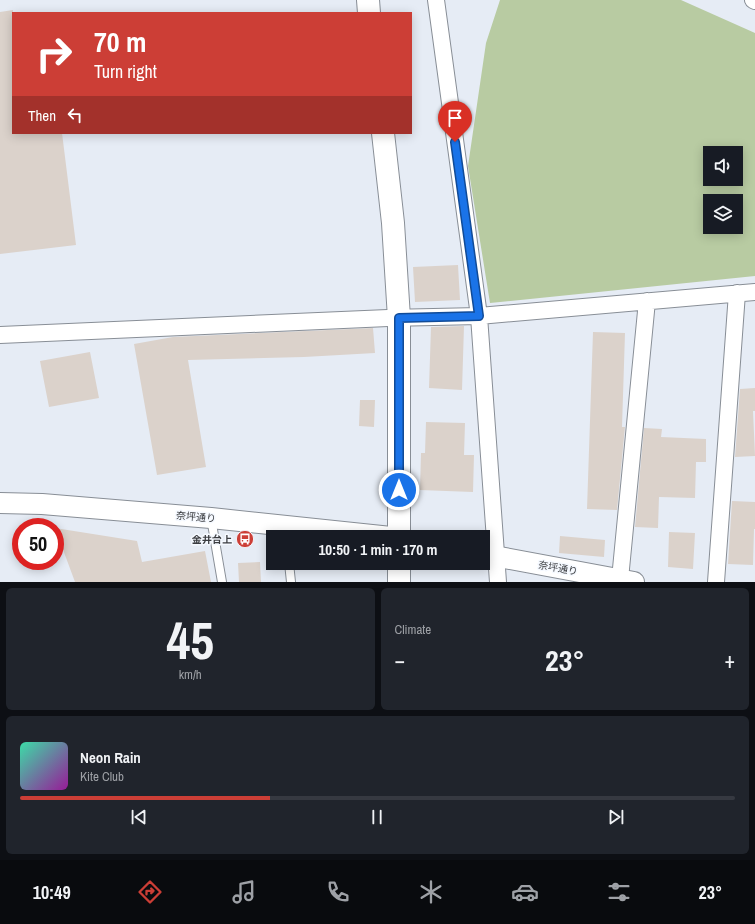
<!DOCTYPE html>
<meta charset="utf-8">
<style>
:root{--surface:#171b24;--page:#20242c;--text:#f1f3f6;--muted:#9ea1a6;--line:#363941;--accent:#cc3e36}
body{margin:0;font-family:"Archivo Narrow","Noto Sans JP",sans-serif;background:var(--page);color:var(--text);height:100vh;display:flex;flex-direction:column;font-size:15px;white-space:nowrap}
*{box-sizing:border-box;margin:0}
p{font-size:13px;color:var(--muted)}
.icon{flex:none;width:22px;height:22px;fill:none;stroke:currentColor;stroke-width:2;stroke-linecap:round;stroke-linejoin:round}
.map{position:relative;height:582px;overflow:hidden}
.panel{display:flex;flex-direction:column;gap:6px;padding:6px;background:#0d0f14;flex:1}
.panel>*{flex:none}
.hud{position:absolute;left:12px;top:12px;width:400px;height:122px;border-radius:0px;box-shadow:0 2px 10px #0003;background:#cc3e36;color:#fff;overflow:hidden}
.controls{position:absolute;left:703px;top:146px;display:grid;gap:8px}
.controls a{display:grid;place-items:center;width:40px;height:40px;border-radius:0px;background:var(--surface);box-shadow:0 2px 10px #0003;font-size:20px}
.speed{position:absolute;left:12px;top:518px;display:flex;gap:8px;font-size:20px;font-weight:700;text-align:center}
.speed>*{display:grid;place-content:center;width:52px;height:52px;border-radius:50%;background:var(--surface);box-shadow:0 2px 10px #0003;line-height:1}
.speed .limit{border:6px solid #d22;background:#fff;color:#111}
.pin{position:absolute;display:grid;place-items:center;width:34px;height:34px;color:#fff;margin:-41px -17px;border-radius:50% 50% 50% 0;rotate:-45deg;box-shadow:0 0 4px #0007}
.pin .icon{rotate:45deg}
.me{position:absolute;width:44px;margin:-22px;rotate:0deg;stroke-linejoin:round;filter:drop-shadow(0 0 3px #0008)}
.turn{display:flex;align-items:center;gap:14px;height:84px;padding:0 16px;font-size:18px}
.turn .icon{width:52px;height:52px;stroke-width:2.5}
.turn b{display:block;font-size:28px;line-height:34px}
.then{display:flex;align-items:center;height:38px;padding:0 16px;background:#0003;gap:8px;font-size:15px}
.big{font-size:30px;font-weight:700;line-height:1.1}
.panel .card{flex:1;display:flex;flex-direction:column;justify-content:center;gap:6px;min-width:0;padding:0 14px;border-radius:6px;background:var(--page)}
.panel .dial{align-items:center;gap:0}
.dial b{font-size:52px;line-height:1}
.song{display:flex;align-items:center;gap:12px}
.cover{width:48px;height:48px;border-radius:6px;background:linear-gradient(135deg,hsl(160 70% 55%),hsl(300 70% 35%))}
.played{height:4px;border-radius:2px;background:linear-gradient(90deg,var(--accent) 35%,var(--line) 35%)}
.keys{display:flex;justify-content:space-around;direction:ltr}
.heat{display:flex;justify-content:space-between;align-items:center;font-size:22px;direction:ltr}
.panel .tiles{flex:1;display:grid;gap:6px;grid-template-columns:1fr 1fr}
.card:last-child{grid-column:span 2}
.trip{position:absolute;left:266px;top:530px;width:224px;height:40px;border-radius:0px;background:var(--surface);box-shadow:0 2px 10px #0003;font-weight:700;line-height:40px;text-align:center}
.menu{display:flex;height:64px;justify-content:space-around;align-items:center;background:#090b0e;color:var(--muted)}
.menu .icon{width:28px;height:28px}
.menu .current{color:var(--accent)}
.menu b{font-size:18px;color:var(--text)}
.map>svg:first-child{display:block}
</style>
<div class="map">
<svg width="755" height="582" viewBox="0 0 755 582">
<rect width="100%" height="100%" fill="#e6ecf5"/>
<path fill="#b8cba2" fill-rule="evenodd" d="M 500,0 L 681,0 L 755,33 L 755,276 L 490,303 L 468,166 L 486,43 ZM 710,153 L 736,153 L 736,179 L 710,179 ZM 710,201 L 736,201 L 736,227 L 710,227 Z"/>
<path fill="#dbd2cb" d="M 13,10 L 13,133 L 62,133 L 76,245 L 0,254 L 0,12 Z
M 458,265 L 460,300 L 415,302 L 413,267 Z
M 464,326 L 462,390 L 429,388 L 431,327 Z
M 373,328 L 375,353 L 304,357 L 188,360 L 206,467 L 157,475 L 134,344 L 173,337 Z
M 593,332 L 625,333 L 622,427 L 625,427 L 617,510 L 587,509 Z
M 90,352 L 99,398 L 49,407 L 40,361 Z
M 755,388 L 755,411 L 753,411 L 755,456 L 735,457 L 740,389 Z
M 360,400 L 375,400 L 374,427 L 359,426 Z
M 426,422 L 465,423 L 464,455 L 474,455 L 473,492 L 420,490 L 421,453 L 425,453 Z
M 644,428 L 662,429 L 661,437 L 706,439 L 706,462 L 696,462 L 695,498 L 659,497 L 658,528 L 635,527 Z
M 732,501 L 755,502 L 755,529 L 754,529 L 753,565 L 728,564 Z
M 55,528 L 137,541 L 142,562 L 205,551 L 211,582 L 75,582 Z
M 669,532 L 695,533 L 693,569 L 668,567 Z
M 560,536 L 605,540 L 604,557 L 559,553 Z
M 260,562 L 261,582 L 239,582 L 238,563 Z"/>
<g fill="none" stroke-linecap="round" stroke-linejoin="round">
<defs>
<path id="service" d="M 211,518 L 222,582
M 289,563 L 291,582"/>
<path id="minor" d="M 436,0 L 479,316 L 498,582
M 753,0 L 755,1
M 0,335 L 388,318 L 479,316 L 755,292
M 620,579 L 647,301
M 716,582 L 737,293"/>
<path id="tertiary" d="M 0,503 L 42,504 L 211,518 L 391,537
M 483,554 L 634,582"/>
<path id="secondary" d="M 368,0 L 369,13
M 383,133 L 393,223 L 399,318 L 399,537
M 399,563 L 399,582"/>
</defs>
<use href="#service" stroke="#888e96" stroke-width="10"/>
<use href="#minor" stroke="#888e96" stroke-width="18"/>
<use href="#tertiary" stroke="#888e96" stroke-width="22"/>
<use href="#secondary" stroke="#888e96" stroke-width="24"/>
<use href="#service" stroke="#fff" stroke-width="8"/>
<use href="#minor" stroke="#fff" stroke-width="16"/>
<use href="#tertiary" stroke="#fff" stroke-width="20"/>
<use href="#secondary" stroke="#fff" stroke-width="22"/>
</g>
<g fill="none" stroke-linecap="round" stroke-linejoin="round">
<defs>
<path id="route" d="M 399,490 L 399,318 L 479,316 L 455,142"/>
</defs>
<use href="#route" stroke="#114b97" stroke-width="10"/>
<use href="#route" stroke="#1a73e8" stroke-width="7"/>
</g>
<defs>
<symbol id="bus-disc" viewBox="-11 -11 22 22"><circle r="9.5" fill="#cc3e36" stroke="#f5f9ff"/><path d="M-5-6H5V4H4V6H2V4H-2V6H-4V4H-5ZM-3.5-4V0h7V-4ZM-3.5 1.2v1.5H-2V1.2ZM2 1.2v1.5H3.5V1.2Z" fill="#fff"/></symbol>
</defs>
<g fill-rule="evenodd">
<use href="#bus-disc" x="235" y="529" width="20" height="20"/>
</g>
<g text-anchor="middle" dominant-baseline="central" stroke-width="3" stroke-linejoin="round" paint-order="stroke">
<g font-size="10" fill="#3b3d41" stroke="#f5f9ff">
<text transform="translate(196 517) rotate(5)">奈坪通り</text>
<text transform="translate(558 568) rotate(10)">奈坪通り</text>
</g>
<g font-size="10" font-weight="bold" fill="#3b3d41" stroke="#f5f9ff" text-anchor="end">
<text x="232" y="539">金井台上</text>
</g>
</g>
</svg>
<div class="controls">
<a><svg class="icon" aria-label="sound" viewBox="0 0 24 24"><path d="M4 9h4l5-4v14l-5-4H4zM17 9q2 3 0 6"/></svg></a>
<a><svg class="icon" aria-label="layers" viewBox="0 0 24 24"><path d="M12 4l9 5-9 5-9-5zM3 14l9 5 9-5"/></svg></a>
</div>
<div class="speed"><div class="limit">50</div></div>
<div class="pin" style="left:455px;top:142px;background:#d93025"><svg class="icon" aria-label="arrive" viewBox="0 0 24 24"><path d="M6 21V4h12l-3 4 3 4H6"/></svg></div>
<svg class="me" style="left:399px;top:490px" viewBox="-20 -20 40 40"><circle r="17" fill="#1a73e8" stroke="#fff" stroke-width="3"/><path d="M0-11L8 9 0 5-8 9z" fill="#fff"/></svg>
<div class="trip">10:50 · 1 min · 170 m</div>
<div class="hud">
<div class="turn"><svg class="icon" aria-label="right" viewBox="0 0 24 24"><path d="M7 20v-9h11M14 6l5 5-5 5"/></svg><div><b>70 m</b>Turn right</div></div>
<div class="then">Then<svg class="icon" aria-label="left" viewBox="0 0 24 24"><path d="M17 20v-9H6M10 6l-5 5 5 5"/></svg></div>
</div>
</div>
<section class="panel">
<div class="tiles">
<div class="card dial"><b>45</b><p>km/h</p></div>
<div class="card"><p>Climate</p>
<div class="heat"><a>−</a><b class="big">23°</b><a>+</a></div>
</div>
<div class="card">
<div class="song"><i class="cover"></i><div><b>Neon Rain</b><p>Kite Club</p></div></div>
<div class="played"></div>
<div class="keys"><svg class="icon" aria-label="previous" viewBox="0 0 24 24"><path d="M18 5L8 12l10 7zM5 5v14"/></svg><svg class="icon" aria-label="pause" viewBox="0 0 24 24"><path d="M8 5v14M16 5v14"/></svg><svg class="icon" aria-label="next" viewBox="0 0 24 24"><path d="M6 5l10 7-10 7zM19 5v14"/></svg></div>
</div>
</div>
</section>
<nav class="menu">
<b>10:49</b>
<svg class="icon current" aria-label="directions" viewBox="0 0 24 24"><path d="M12 3l9 9-9 9-9-9zM9 14v-3h6M13 9l2 2-2 2"/></svg>
<svg class="icon" aria-label="music" viewBox="0 0 24 24"><path d="M9 18V5l10-2v13"/><circle cx="6" cy="18" r="3"/><circle cx="16" cy="16" r="3"/></svg>
<svg class="icon" aria-label="phone" viewBox="0 0 24 24"><path d="M5 4h4l2 5-3 2q2 4 5 5l2-3 5 2v4C11 20 4 13 5 4z"/></svg>
<svg class="icon" aria-label="climate" viewBox="0 0 24 24"><path d="M12 3v18M4 7l16 10M4 17L20 7"/></svg>
<svg class="icon" aria-label="car" viewBox="0 0 24 24"><path d="M5 17H2v-5l4-1 3-4h7l3 4 3 1v5h-3M9 17h6M6 11h13"/><circle cx="7" cy="17" r="2"/><circle cx="17" cy="17" r="2"/></svg>
<svg class="icon" aria-label="filters" viewBox="0 0 24 24"><path d="M4 7h16M4 17h16"/><circle cx="9" cy="7" r="2"/><circle cx="15" cy="17" r="2"/></svg>
<b>23°</b>
</nav>
